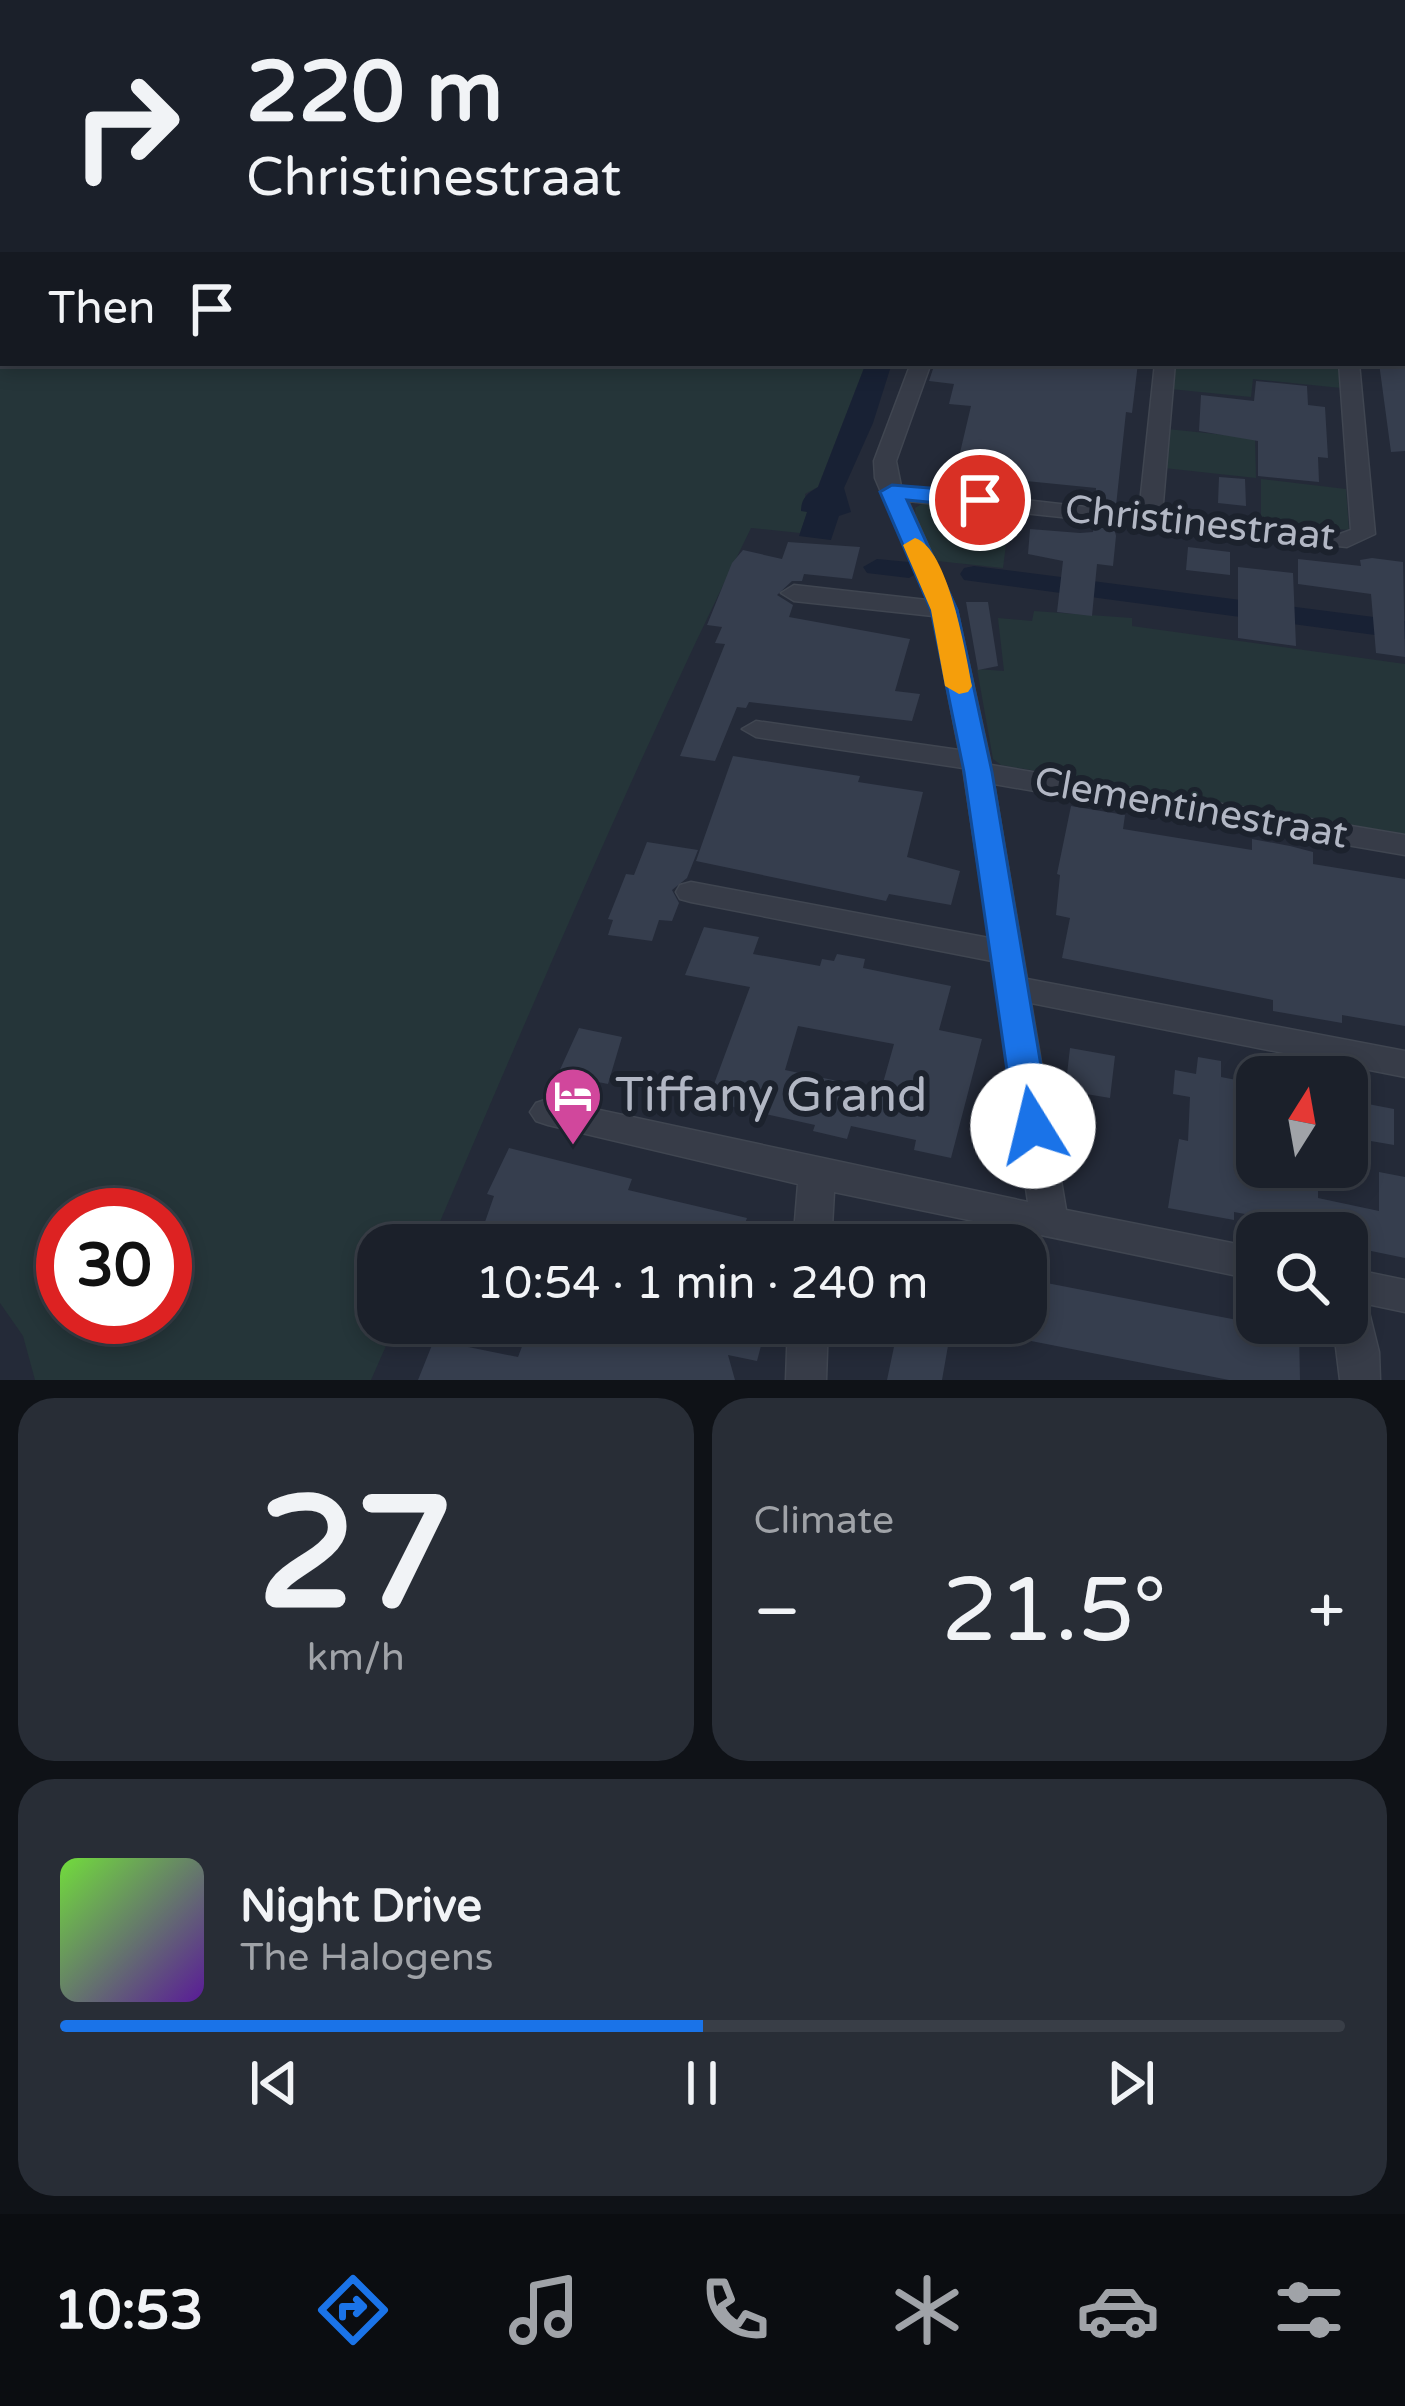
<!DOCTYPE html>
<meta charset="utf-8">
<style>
:root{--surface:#1b202a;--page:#282d36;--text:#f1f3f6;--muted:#a0a3a8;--line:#393e47;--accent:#1a73e8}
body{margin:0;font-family:"Varela Round",sans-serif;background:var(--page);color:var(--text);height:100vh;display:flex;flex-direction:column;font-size:45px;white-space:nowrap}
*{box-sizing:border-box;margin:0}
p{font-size:39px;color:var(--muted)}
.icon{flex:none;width:66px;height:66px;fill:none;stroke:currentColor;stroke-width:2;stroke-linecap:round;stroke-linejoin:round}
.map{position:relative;height:1380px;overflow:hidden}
.panel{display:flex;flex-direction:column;gap:18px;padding:18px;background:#0f1217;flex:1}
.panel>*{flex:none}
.banner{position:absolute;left:0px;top:0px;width:1407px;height:366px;box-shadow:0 6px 18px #0003,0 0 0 3px var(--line);background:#1b202a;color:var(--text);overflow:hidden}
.needle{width:78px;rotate:11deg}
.controls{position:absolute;left:1236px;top:1056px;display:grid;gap:24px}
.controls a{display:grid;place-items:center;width:132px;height:132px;border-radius:24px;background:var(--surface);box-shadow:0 6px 18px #0003,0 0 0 3px var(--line);font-size:60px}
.speed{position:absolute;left:36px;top:1188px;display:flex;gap:24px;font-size:60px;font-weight:700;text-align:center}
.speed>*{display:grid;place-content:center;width:156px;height:156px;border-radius:50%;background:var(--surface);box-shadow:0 6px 18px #0003,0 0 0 3px var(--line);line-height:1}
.speed .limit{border:18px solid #d22;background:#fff;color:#111}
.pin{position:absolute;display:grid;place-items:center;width:102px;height:102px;color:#fff;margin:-51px;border:6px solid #fff;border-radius:50%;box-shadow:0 3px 12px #0007}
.me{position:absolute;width:132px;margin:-66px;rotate:351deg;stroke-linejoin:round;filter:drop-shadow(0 0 9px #0008)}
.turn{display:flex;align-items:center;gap:42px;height:252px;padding:0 48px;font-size:54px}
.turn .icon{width:156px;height:156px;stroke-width:2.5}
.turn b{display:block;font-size:84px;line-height:102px}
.then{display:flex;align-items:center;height:114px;padding:0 48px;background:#0003;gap:24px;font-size:45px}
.big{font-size:90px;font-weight:600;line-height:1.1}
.panel .widget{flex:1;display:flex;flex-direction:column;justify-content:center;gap:18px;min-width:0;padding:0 42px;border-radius:36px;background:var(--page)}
.panel .dial{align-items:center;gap:0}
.dial b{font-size:156px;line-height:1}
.song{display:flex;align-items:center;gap:36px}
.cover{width:144px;height:144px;border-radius:18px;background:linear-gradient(135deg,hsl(100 70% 55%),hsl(270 70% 35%))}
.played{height:12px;border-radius:6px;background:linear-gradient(90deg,var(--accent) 50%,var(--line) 50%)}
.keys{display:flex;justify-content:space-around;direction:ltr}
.heat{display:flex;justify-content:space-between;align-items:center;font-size:66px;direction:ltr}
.panel .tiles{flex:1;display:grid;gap:18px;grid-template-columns:1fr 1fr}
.widget:last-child{grid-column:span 2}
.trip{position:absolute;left:357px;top:1224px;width:690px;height:120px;border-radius:36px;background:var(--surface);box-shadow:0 6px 18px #0003,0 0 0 3px var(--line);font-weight:600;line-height:120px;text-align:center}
.tabs{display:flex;height:192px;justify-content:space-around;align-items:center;background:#0b0d11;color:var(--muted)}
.tabs .icon{width:84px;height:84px}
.tabs .current{color:var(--accent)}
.tabs b{font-size:54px;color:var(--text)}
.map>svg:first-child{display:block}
</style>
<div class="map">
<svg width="1405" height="1380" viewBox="0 0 1405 1380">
<rect width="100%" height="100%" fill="#242a38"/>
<path fill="#253539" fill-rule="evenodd" d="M 0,0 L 1009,0 L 3,3 L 3,363 L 866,363 L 818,487 L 805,494 L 808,512 L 800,533 L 751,528 C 635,763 533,1004 430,1245 L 378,1245 L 378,1323 L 396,1323 L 371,1380 L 35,1380 L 23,1336 L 0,1303 ZM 63,1215 L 165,1215 L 165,1317 L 63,1317 Z
M 1172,363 L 1339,363 L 1341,388 L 1253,379 L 1251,397 L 1170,389 Z
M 1167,429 L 1255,438 L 1256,478 L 1164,468 Z
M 1261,479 L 1346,489 L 1349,530 L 1261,523 Z
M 930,499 L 1011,506 L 1003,568 L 937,561 L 917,524 L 915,508 Z
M 1034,611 L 1132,618 L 1132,626 L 1405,664 L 1405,834 L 1001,765 L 993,759 L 977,669 L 1004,671 L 998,618 L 1032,621 Z"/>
<path fill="#182134" d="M 866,363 L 892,363 L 873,423 L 844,488 L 851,512 L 839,516 L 831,540 L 799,536 L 807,512 L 801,511 C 801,498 808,493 818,487 Z"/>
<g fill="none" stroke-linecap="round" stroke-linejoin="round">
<path fill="#182134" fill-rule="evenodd" d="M 1405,0 L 1405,6 L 1397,1 L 1397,0 Z
M 877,559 L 909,562 L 923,570 L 909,578 L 867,573 L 863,567 Z
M 974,566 L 1405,621 L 1405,639 L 964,580 L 960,574 L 964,568 Z"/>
</g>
<path fill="#363e4e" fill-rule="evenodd" d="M 935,363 L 1138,363 L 1132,413 L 1126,412 L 1116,506 L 1095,503 L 1096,488 L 955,474 L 971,406 L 949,404 L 954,384 L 929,381 Z
M 1379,363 L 1405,363 L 1405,451 L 1391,452 Z
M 1256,381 L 1307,386 L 1308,405 L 1325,407 L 1328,458 L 1318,457 L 1319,482 L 1258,476 L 1258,441 L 1199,431 L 1201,395 L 1254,401 Z
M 1219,477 L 1245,479 L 1246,506 L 1218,503 Z
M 1094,525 L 1114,527 L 1116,536 L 1113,566 L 1097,564 L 1092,616 L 1057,612 L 1063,561 L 1028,554 L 1030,529 L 1080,533 L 1093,532 Z
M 788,542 L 860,547 L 852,579 L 804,574 L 802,581 L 792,581 L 777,595 L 793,605 L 789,617 L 910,639 L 895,691 L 920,694 L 912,721 L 749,702 L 746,708 L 737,707 L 715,761 L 680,756 L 725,644 L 715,643 L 722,627 L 707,625 L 732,563 L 743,550 L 782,559 Z
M 1188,547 L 1230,552 L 1230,575 L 1186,570 Z
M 1372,558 L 1403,562 L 1405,657 L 1376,653 L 1371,594 L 1298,584 L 1298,559 L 1361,566 L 1360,560 Z
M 1238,567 L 1293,573 L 1296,646 L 1238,638 Z
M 966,602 L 988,602 L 998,666 L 978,670 Z
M 733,756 L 860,776 L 858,782 L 923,792 L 907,857 L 960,871 L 951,905 L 889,894 L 886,901 L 696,861 Z
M 1071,806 L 1125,815 L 1123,829 L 1252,850 L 1252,839 L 1290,846 L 1313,852 L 1313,864 L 1405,879 L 1405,1026 L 1342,1015 L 1342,1023 L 1273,1011 L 1273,1000 L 1062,958 L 1070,918 L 1056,915 L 1060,875 L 1057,874 Z
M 647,842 L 698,850 L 687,878 L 672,890 L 679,903 L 672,921 L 659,920 L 652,941 L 608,935 L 613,920 L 608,919 L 626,874 L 634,875 Z
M 704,927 L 759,937 L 753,954 L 820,966 L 822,959 L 834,961 L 837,954 L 865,959 L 863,968 L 951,986 L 939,1030 L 982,1039 L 951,1158 L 914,1150 L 916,1140 L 851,1126 L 847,1139 L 813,1131 L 815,1125 L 716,1103 L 718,1096 L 710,1095 L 750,987 L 685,975 ZM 798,1026 L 894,1044 L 881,1090 L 785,1070 Z
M 579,1028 L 622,1037 L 608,1084 L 558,1074 Z
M 1070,1048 L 1115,1056 L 1110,1098 L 1074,1092 L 1075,1085 L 1066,1083 Z
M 1198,1057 L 1221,1061 L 1221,1077 L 1257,1084 L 1252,1167 L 1318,1167 L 1318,1198 L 1379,1211 L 1379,1172 L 1405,1177 L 1405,1258 L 1347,1246 L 1347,1233 L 1234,1212 L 1234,1220 L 1168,1208 L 1179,1139 L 1188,1141 L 1190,1097 L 1173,1094 L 1175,1070 L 1196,1074 Z
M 1347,1100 L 1394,1109 L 1394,1145 L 1365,1140 L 1365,1129 L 1347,1125 Z
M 509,1148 L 632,1179 L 628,1190 L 747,1218 L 737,1245 L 477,1245 L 494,1196 L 487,1194 Z
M 1026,1279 L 1299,1332 L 1300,1380 L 1229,1380 L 1026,1340 Z
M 531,1323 L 767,1323 L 757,1361 L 728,1355 L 735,1380 L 418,1380 L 434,1340 L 518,1357 Z
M 899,1323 L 952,1323 L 942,1380 L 887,1380 Z"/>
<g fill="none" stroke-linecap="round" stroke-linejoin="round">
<defs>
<path id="minor" d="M 1032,0 L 1046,0 L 1031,3 Z
M 1190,0 L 1204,0 L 1204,3 L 1190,3 Z
M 1313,0 L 1327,0 L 1327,3 L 1313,3 Z
M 911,363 L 931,363 L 896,461 L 901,486 L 1139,513 L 1155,363 L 1175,363 L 1162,515 L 1337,535 L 1351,530 L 1339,363 L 1359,363 L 1375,534 L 1347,547 L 908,501 L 957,610 L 991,765 L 1405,835 L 1405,855 L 994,784 L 1027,979 L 1405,1051 L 1405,1077 L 1031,1003 L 1066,1210 L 1257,1248 L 1257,1280 L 834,1192 L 831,1245 L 793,1245 L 798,1184 L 548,1125 L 536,1121 L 530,1112 L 536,1103 L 548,1099 L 1028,1202 L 992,961 L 691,902 L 680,899 L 676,892 L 680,885 L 691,882 L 989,938 L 963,768 L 756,737 L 742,729 L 756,721 L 959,750 L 933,616 L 794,601 L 781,593 L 794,585 L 927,600 L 875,478 L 874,461 Z
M 1347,1268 L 1405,1280 L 1405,1312 L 1367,1304 L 1379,1352 L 1380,1380 L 1340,1380 L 1333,1323 L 1347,1323 Z
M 788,1323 L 828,1323 L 826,1380 L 786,1380 Z"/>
</defs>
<use href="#minor" stroke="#404651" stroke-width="3"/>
<use href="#minor" fill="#373c48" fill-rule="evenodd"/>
</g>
<path fill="#1a73e8" stroke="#114b97" stroke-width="3" d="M 892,485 L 980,492 L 992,500 L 980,507 L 907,500 L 957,610 L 992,772 L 1051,1126 L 1046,1135 L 1033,1139 L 1021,1135 L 1015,1126 L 964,772 L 931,610 L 880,492 Z"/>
<path fill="#f59e0b" d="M 915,538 C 948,548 966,654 972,686 L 968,692 L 959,694 L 945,686 L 931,610 L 903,545 Z"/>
<defs>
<symbol id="hotel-pin" viewBox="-11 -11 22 30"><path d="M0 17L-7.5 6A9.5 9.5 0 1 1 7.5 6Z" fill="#d1479c" stroke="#1c222d"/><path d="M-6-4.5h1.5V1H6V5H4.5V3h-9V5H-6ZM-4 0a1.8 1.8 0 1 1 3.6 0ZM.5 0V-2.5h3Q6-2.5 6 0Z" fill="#fff"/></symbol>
</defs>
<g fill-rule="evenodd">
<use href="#hotel-pin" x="540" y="1063" width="66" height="90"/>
</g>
<g text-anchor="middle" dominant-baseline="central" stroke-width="12" stroke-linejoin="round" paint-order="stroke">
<g font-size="39" fill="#b2b7c4" stroke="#1c222d">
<text transform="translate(1200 523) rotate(6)">Christinestraat</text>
<text transform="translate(1191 808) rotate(10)">Clementinestraat</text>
</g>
<g font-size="48" fill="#b2b7c4" stroke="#1c222d" text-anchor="start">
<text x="615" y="1096">Tiffany Grand</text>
</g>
</g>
</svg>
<div class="controls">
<a><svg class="needle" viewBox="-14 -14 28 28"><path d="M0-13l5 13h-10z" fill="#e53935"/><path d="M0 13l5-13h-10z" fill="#a0a3a8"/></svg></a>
<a><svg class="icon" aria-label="search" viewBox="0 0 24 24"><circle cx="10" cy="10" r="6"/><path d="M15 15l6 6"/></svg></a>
</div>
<div class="speed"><div class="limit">30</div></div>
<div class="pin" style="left:980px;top:500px;background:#d93025"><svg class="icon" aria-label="arrive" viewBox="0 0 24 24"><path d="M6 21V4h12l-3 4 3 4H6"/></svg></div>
<svg class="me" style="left:1033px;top:1126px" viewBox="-20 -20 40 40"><circle r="19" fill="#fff"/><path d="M0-13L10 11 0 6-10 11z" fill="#1a73e8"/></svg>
<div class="trip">10:54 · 1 min · 240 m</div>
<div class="banner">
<div class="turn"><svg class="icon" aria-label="right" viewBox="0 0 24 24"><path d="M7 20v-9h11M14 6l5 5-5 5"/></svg><div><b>220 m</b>Christinestraat</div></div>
<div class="then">Then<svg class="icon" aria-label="arrive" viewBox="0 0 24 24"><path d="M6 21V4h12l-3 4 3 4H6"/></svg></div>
</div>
</div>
<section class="panel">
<div class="tiles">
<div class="widget dial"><b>27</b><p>km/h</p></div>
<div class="widget"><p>Climate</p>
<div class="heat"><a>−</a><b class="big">21.5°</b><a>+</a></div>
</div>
<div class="widget">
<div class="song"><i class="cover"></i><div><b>Night Drive</b><p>The Halogens</p></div></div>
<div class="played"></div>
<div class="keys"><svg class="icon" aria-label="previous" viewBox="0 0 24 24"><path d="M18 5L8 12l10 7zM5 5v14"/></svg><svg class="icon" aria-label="pause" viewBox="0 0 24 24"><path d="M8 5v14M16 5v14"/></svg><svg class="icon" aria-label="next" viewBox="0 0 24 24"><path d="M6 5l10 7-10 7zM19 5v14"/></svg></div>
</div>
</div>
</section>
<nav class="tabs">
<b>10:53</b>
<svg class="icon current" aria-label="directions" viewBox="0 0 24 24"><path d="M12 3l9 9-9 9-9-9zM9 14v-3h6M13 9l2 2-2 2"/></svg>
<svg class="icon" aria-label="music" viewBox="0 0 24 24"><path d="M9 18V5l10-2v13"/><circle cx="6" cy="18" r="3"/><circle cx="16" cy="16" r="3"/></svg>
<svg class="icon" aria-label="phone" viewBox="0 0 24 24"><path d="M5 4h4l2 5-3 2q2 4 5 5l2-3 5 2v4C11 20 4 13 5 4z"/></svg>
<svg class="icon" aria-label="climate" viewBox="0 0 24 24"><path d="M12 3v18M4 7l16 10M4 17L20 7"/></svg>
<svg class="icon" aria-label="car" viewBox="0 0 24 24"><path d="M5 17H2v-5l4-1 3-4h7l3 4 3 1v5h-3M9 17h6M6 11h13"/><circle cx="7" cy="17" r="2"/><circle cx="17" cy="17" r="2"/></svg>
<svg class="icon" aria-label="filters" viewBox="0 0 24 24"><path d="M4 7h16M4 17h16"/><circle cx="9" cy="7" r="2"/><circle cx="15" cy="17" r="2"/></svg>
</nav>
